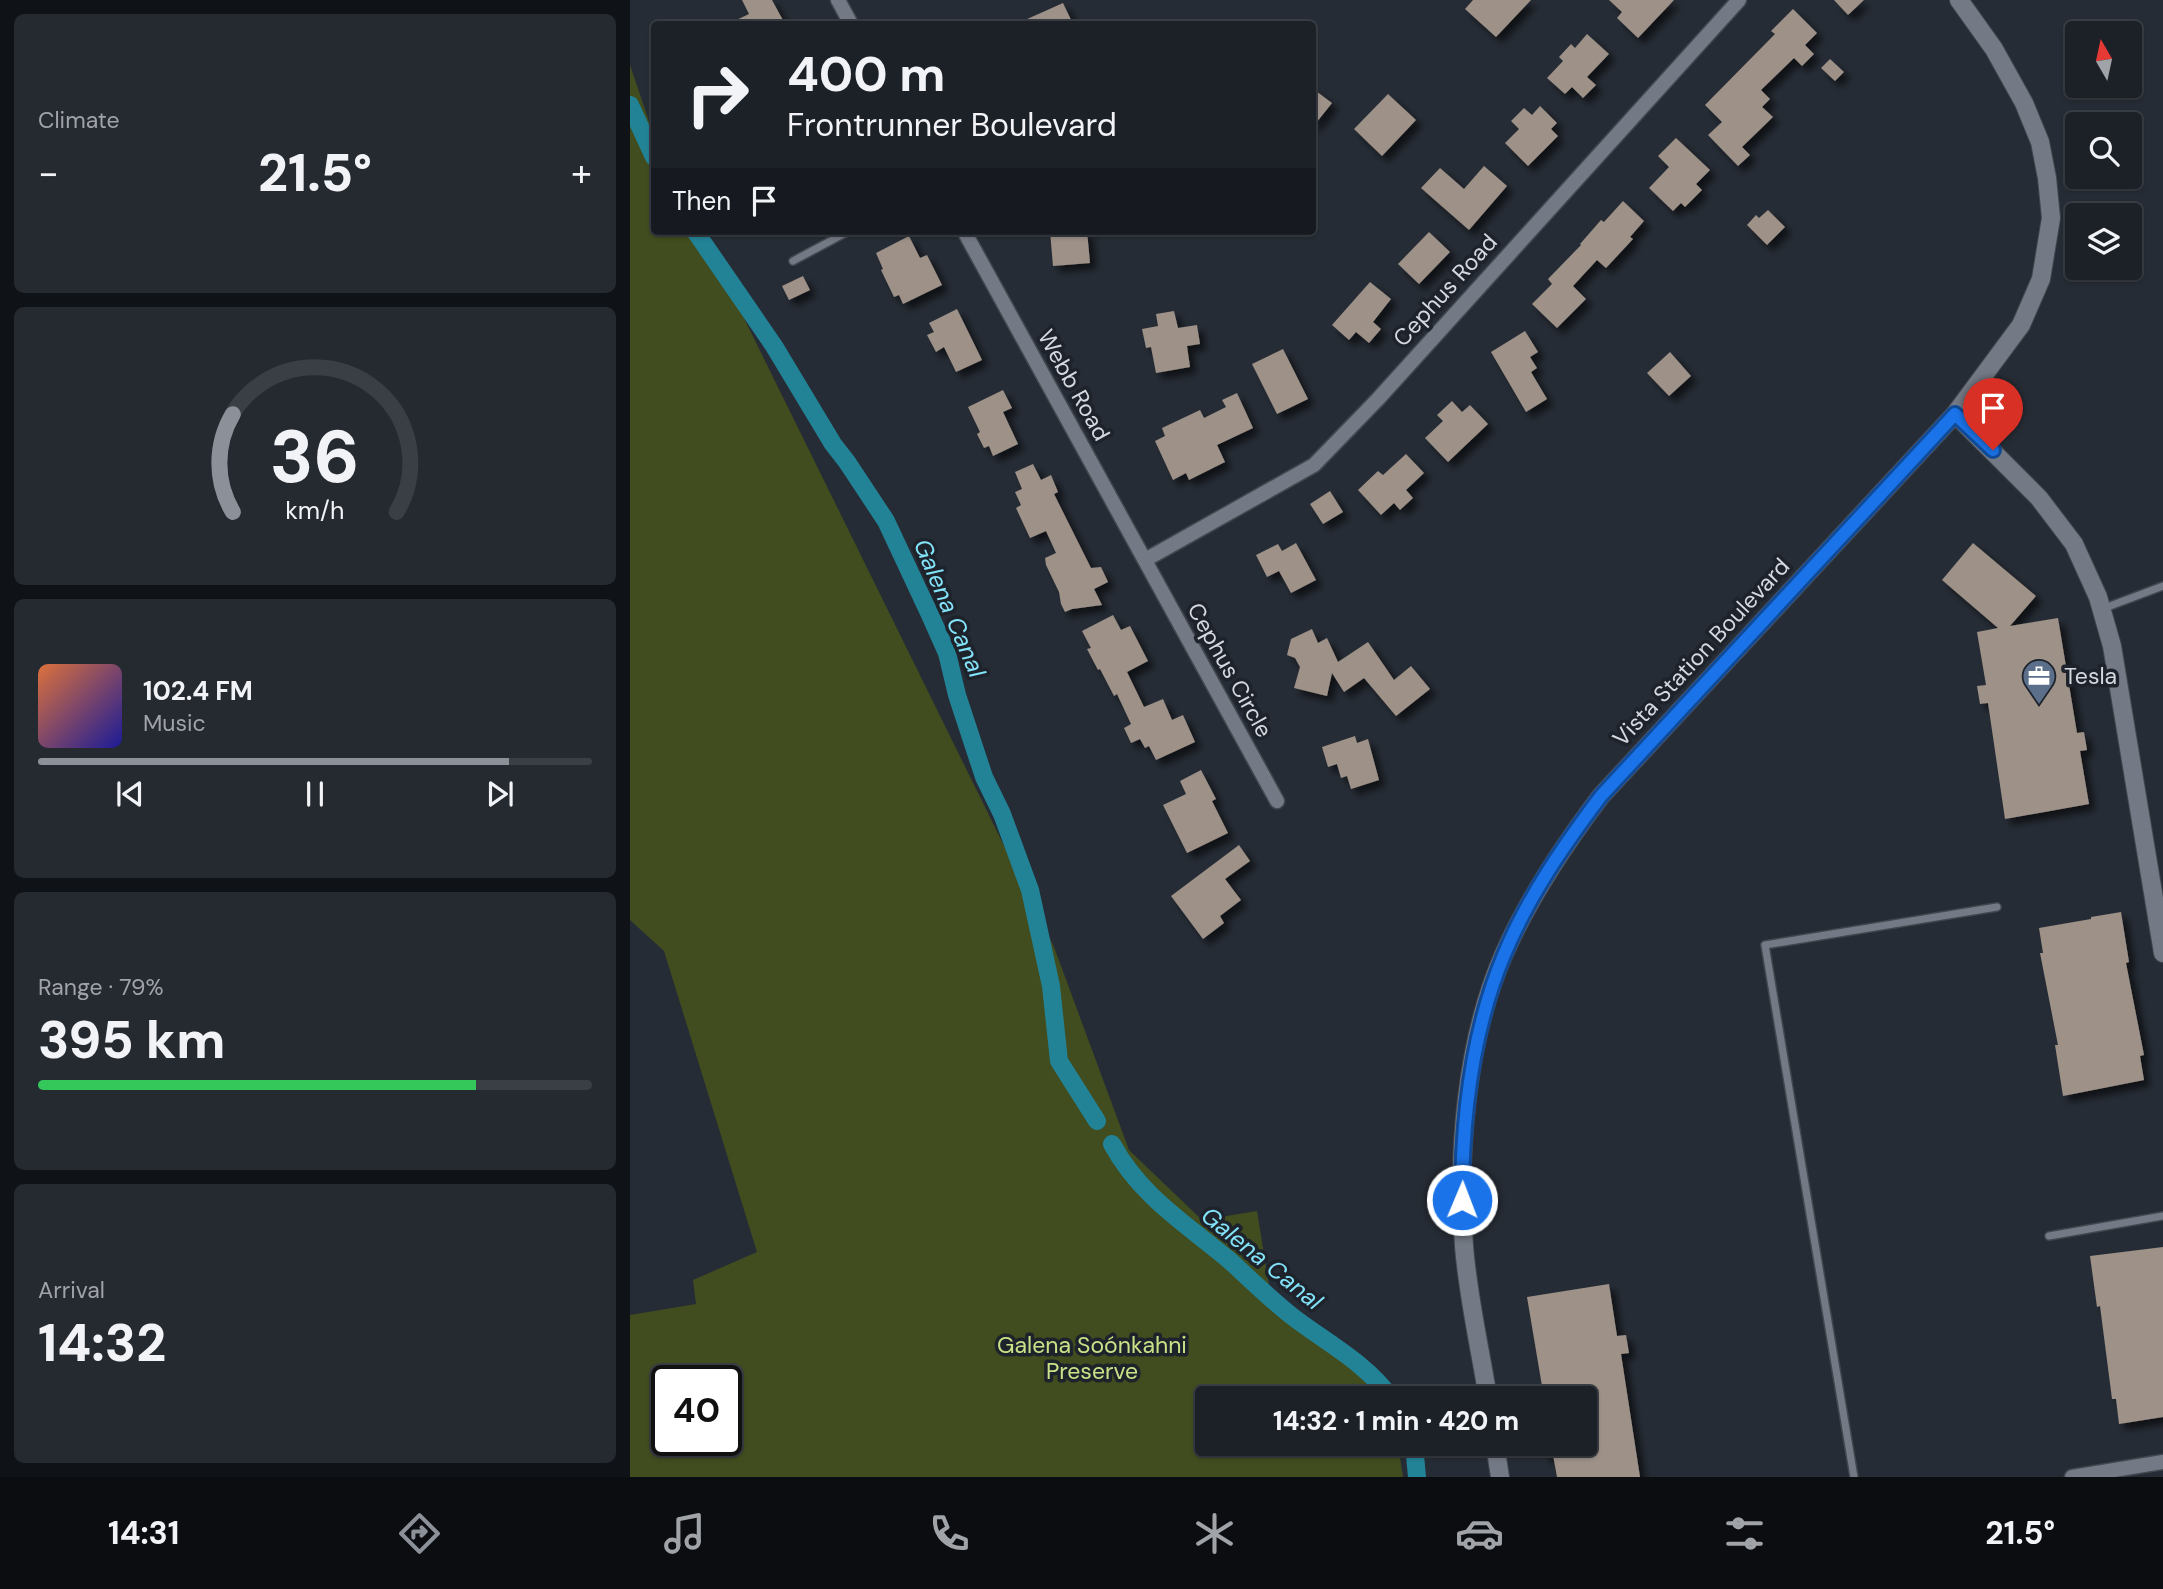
<!DOCTYPE html>
<meta charset="utf-8">
<style>
:root{--surface:#1c2128;--page:#252930;--text:#f1f3f6;--muted:#a0a3a8;--line:#3a3e45;--accent:#8c9099}
body{margin:0;font-family:"DM Sans",sans-serif;background:var(--page);color:var(--text);height:100vh;display:flex;flex-direction:column;font-size:26px;white-space:nowrap}
*{box-sizing:border-box;margin:0}
p{font-size:23px;color:var(--muted)}
.icon{flex:none;width:38px;height:38px;fill:none;stroke:currentColor;stroke-width:2;stroke-linecap:round;stroke-linejoin:round}
.map{position:relative;flex:1;overflow:hidden}
.panel{display:flex;flex-direction:column;gap:14px;padding:14px;background:#0f1216;width:630px}
.panel>*{flex:none}
.hud{position:absolute;left:21px;top:21px;width:665px;height:214px;border-radius:7px;box-shadow:0 2px 5px #0004,0 0 0 2px var(--line);background:#1c2128;color:var(--text);overflow:hidden}
.needle{width:46px;rotate:351deg}
.controls{position:absolute;left:1435px;top:21px;display:grid;gap:14px}
.controls a{display:grid;place-items:center;width:77px;height:77px;border-radius:7px;background:var(--surface);box-shadow:0 2px 5px #0004,0 0 0 2px var(--line);font-size:35px}
.speed{position:absolute;left:21px;top:1365px;display:flex;gap:14px;font-size:35px;font-weight:700;text-align:center}
.speed>*{display:grid;place-content:center;width:91px;height:91px;border-radius:50%;background:var(--surface);box-shadow:0 2px 5px #0004,0 0 0 2px var(--line);line-height:1}
.speed .limit{border:4px solid #111;border-radius:10px;background:#fff;color:#111}
.pin{position:absolute;display:grid;place-items:center;width:60px;height:60px;color:#fff;margin:-72px -30px;border-radius:50% 50% 50% 0;rotate:-45deg;box-shadow:0 0 7px #0007}
.pin .icon{rotate:45deg}
.me{position:absolute;width:77px;margin:-38px;rotate:1deg;stroke-linejoin:round;filter:drop-shadow(0 0 5px #0008)}
.turn{display:flex;align-items:center;gap:24px;height:147px;padding:0 21px;font-size:32px}
.turn .icon{width:91px;height:91px;stroke-width:2.5}
.turn b{display:block;font-size:49px;line-height:60px}
.then{display:flex;align-items:center;height:66px;padding:0 21px;background:#0003;gap:14px;font-size:26px}
.big{font-size:52px;font-weight:800;line-height:1.1}
.panel .widget{flex:1;display:flex;flex-direction:column;justify-content:center;gap:10px;min-width:0;padding:0 24px;border-radius:10px;background:var(--page)}
.panel .dial{align-items:center;gap:0}
.dial svg{height:182px;overflow:visible;fill:none;stroke:var(--line);stroke-width:7;stroke-linecap:round;text-anchor:middle}
.dial text{fill:var(--text);stroke:none}
.song{display:flex;align-items:center;gap:21px}
.cover{width:84px;height:84px;border-radius:10px;background:linear-gradient(135deg,hsl(20 70% 55%),hsl(240 70% 35%))}
.played{height:7px;border-radius:4px;background:linear-gradient(90deg,var(--accent) 85%,var(--line) 85%)}
.keys{display:flex;justify-content:space-around;direction:ltr}
.heat{display:flex;justify-content:space-between;align-items:center;font-size:38px;direction:ltr}
.charge{height:10px;border-radius:5px;background:linear-gradient(90deg,#34c759 79%,var(--line) 0)}
.trip{position:absolute;left:565px;top:1386px;width:402px;height:70px;border-radius:7px;background:var(--surface);box-shadow:0 2px 5px #0004,0 0 0 2px var(--line);font-weight:800;line-height:70px;text-align:center}
.tabs{display:flex;height:112px;justify-content:space-around;align-items:center;background:#0b0d10;color:var(--muted)}
.tabs .icon{width:49px;height:49px}
.tabs .selected{color:var(--accent)}
.tabs b{font-size:32px;color:var(--text)}
main{display:flex;flex:1;min-height:0}
.map>svg:first-child{display:block}
</style>
<main>
<section class="panel">
<div class="widget"><p>Climate</p>
<div class="heat"><a>−</a><b class="big">21.5°</b><a>+</a></div>
</div>
<div class="widget dial"><svg viewBox="0 0 100 80">
<path d="M14 69A42 42 0 1 1 86 69"/>
<path d="M14 69A42 42 0 0 1 14 26" stroke="#8c9099"/>
<text x="50" y="56" font-size="32" font-weight="700">36</text>
<text x="50" y="72" font-size="11">km/h</text>
</svg></div>
<div class="widget">
<div class="song"><i class="cover"></i><div><b>102.4 FM</b><p>Music</p></div></div>
<div class="played"></div>
<div class="keys"><svg class="icon" aria-label="previous" viewBox="0 0 24 24"><path d="M18 5L8 12l10 7zM5 5v14"/></svg><svg class="icon" aria-label="pause" viewBox="0 0 24 24"><path d="M8 5v14M16 5v14"/></svg><svg class="icon" aria-label="next" viewBox="0 0 24 24"><path d="M6 5l10 7-10 7zM19 5v14"/></svg></div>
</div>
<div class="widget"><p>Range · 79%</p><b class="big">395 km</b><div class="charge"></div></div>
<div class="widget"><p>Arrival</p><b class="big">14:32</b></div>
</section>
<div class="map">
<svg width="1533" height="1477" viewBox="0 0 1533 1477">
<defs>
<filter id="shadow"><feDropShadow dx="6" dy="6" stdDeviation="3.5" flood-color="#0009"/></filter>
</defs>
<rect width="100%" height="100%" fill="#262c35"/>
<path fill="#414c1f" fill-rule="evenodd" d="M 0,65 L 24,136 L 24,231 L 71,231 L 424,947 L 499,1150 L 572,1220 L 627,1211 L 639,1285 L 757,1398 L 578,1398 L 578,1444 L 768,1444 L 773,1477 L 0,1477 L 0,1315 L 66,1304 L 63,1280 L 127,1252 L 34,951 L 0,920 ZM 37,1381 L 96,1381 L 96,1440 L 37,1440 Z"/>
<g fill="none" stroke-linecap="round" stroke-linejoin="round">
<path stroke="#238396" stroke-width="18" d="M 0,105 L 24,157
M 65,231 L 144,346 L 203,444 L 217,462 L 256,521 L 300,615 L 317,653 L 327,695 L 354,777 L 372,814 L 400,890 L 421,986 L 429,1061 L 467,1121
M 482,1144 C 510,1196 556,1224 599,1260 C 620,1279 640,1299 663,1317 C 697,1343 736,1363 761,1398
M 784,1444 L 787,1477"/>
</g>
<path fill="#9d9188" filter="url(#shadow)" d="M 112,0 L 142,0 L 155,24 L 98,24 L 119,14 Z
M 843,0 L 901,0 L 866,37 L 835,9 Z
M 979,0 L 1044,0 L 1008,38 L 987,18 L 992,12 Z
M 1204,0 L 1234,0 L 1218,15 Z
M 433,3 L 443,24 L 386,24 Z
M 1163,9 L 1187,33 L 1175,45 L 1184,54 L 1172,66 L 1164,58 L 1131,90 L 1140,99 L 1132,107 L 1143,117 L 1112,147 L 1120,155 L 1108,166 L 1078,135 L 1092,122 L 1075,105 L 1145,34 L 1141,31 Z
M 957,34 L 979,54 L 957,77 L 966,85 L 953,98 L 942,87 L 935,94 L 917,78 L 933,61 L 929,57 L 941,44 L 945,48 Z
M 1200,59 L 1214,72 L 1205,81 L 1191,68 Z
M 682,88 L 702,103 L 682,128 Z
M 758,94 L 786,120 L 752,156 L 724,129 Z
M 910,106 L 927,123 L 921,129 L 928,136 L 898,166 L 875,143 L 889,129 L 881,121 L 894,108 L 902,115 Z
M 1046,138 L 1080,170 L 1066,184 L 1072,190 L 1055,207 L 1051,203 L 1043,211 L 1019,188 L 1039,167 L 1028,156 Z
M 854,166 L 877,186 L 839,230 L 791,188 L 810,168 L 834,189 Z
M 993,201 L 1014,221 L 1000,237 L 1003,239 L 976,268 L 967,260 L 943,286 L 956,299 L 927,328 L 902,304 L 922,284 L 918,279 L 951,245 L 950,244 L 971,220 L 974,222 Z
M 1138,210 L 1155,227 L 1137,245 L 1117,225 L 1126,215 L 1129,218 Z
M 420,231 L 457,231 L 460,263 L 423,266 Z
M 799,232 L 820,252 L 789,284 L 768,264 Z
M 279,236 L 290,258 L 297,255 L 312,285 L 273,304 L 269,295 L 264,297 L 251,270 L 253,269 L 246,253 Z
M 173,276 L 180,290 L 159,300 L 152,286 Z
M 740,282 L 761,299 L 743,322 L 751,329 L 739,343 L 726,332 L 719,340 L 702,325 Z
M 327,309 L 352,360 L 326,372 L 314,347 L 306,352 L 297,335 L 304,332 L 299,323 Z
M 544,311 L 548,328 L 567,325 L 570,344 L 557,346 L 560,367 L 526,373 L 521,347 L 516,348 L 512,329 L 528,326 L 526,314 Z
M 895,331 L 908,352 L 900,357 L 907,368 L 901,372 L 917,399 L 896,412 L 861,352 Z
M 653,349 L 678,399 L 647,414 L 622,364 Z
M 1040,352 L 1061,376 L 1039,396 L 1017,373 Z
M 373,390 L 382,408 L 373,412 L 388,444 L 363,456 L 359,446 L 354,448 L 347,434 L 350,432 L 338,407 Z
M 607,393 L 623,428 L 587,445 L 595,462 L 559,480 L 556,473 L 543,480 L 525,441 L 535,436 L 532,428 L 570,410 L 574,418 L 596,407 L 592,400 Z
M 822,401 L 832,412 L 840,405 L 858,424 L 818,462 L 795,438 L 813,421 L 807,415 Z
M 776,454 L 794,473 L 776,490 L 783,498 L 770,510 L 764,503 L 751,515 L 728,490 L 748,471 L 753,475 Z
M 403,464 L 411,480 L 421,475 L 428,492 L 424,494 L 461,568 L 471,567 L 478,582 L 464,589 L 472,605 L 442,609 L 435,612 L 431,604 L 429,592 L 416,565 L 415,558 L 426,553 L 416,531 L 400,538 L 386,508 L 391,505 L 385,492 L 392,489 L 385,472 Z
M 700,491 L 713,512 L 693,524 L 680,504 Z
M 666,543 L 686,580 L 661,593 L 649,571 L 637,577 L 626,555 L 648,544 L 652,551 Z
M 1343,543 L 1406,596 L 1380,626 L 1428,618 L 1447,733 L 1454,732 L 1457,750 L 1450,751 L 1459,804 L 1375,819 L 1358,703 L 1350,704 L 1347,686 L 1356,685 L 1347,632 L 1368,628 L 1312,580 Z
M 483,615 L 491,630 L 500,626 L 518,661 L 497,672 L 514,707 L 533,699 L 542,720 L 553,715 L 565,742 L 526,760 L 519,746 L 515,748 L 510,739 L 501,743 L 494,728 L 501,724 L 487,694 L 484,696 L 470,669 L 468,670 L 457,649 L 461,648 L 452,631 Z
M 682,629 L 688,643 L 697,638 L 708,662 L 738,642 L 764,680 L 781,666 L 800,689 L 766,716 L 734,678 L 714,692 L 702,673 L 697,696 L 664,688 L 670,667 L 665,658 L 657,655 L 661,639 Z
M 725,736 L 727,743 L 738,739 L 749,780 L 721,789 L 717,776 L 711,778 L 707,764 L 698,767 L 692,747 Z
M 571,770 L 586,799 L 582,801 L 598,833 L 557,853 L 533,805 L 556,794 L 550,781 Z
M 609,845 L 620,861 L 595,879 L 611,900 L 590,916 L 594,923 L 573,939 L 541,896 Z
M 1491,912 L 1499,962 L 1496,963 L 1514,1055 L 1510,1056 L 1514,1080 L 1433,1096 L 1425,1045 L 1428,1045 L 1410,953 L 1413,953 L 1409,928 L 1461,919 L 1461,917 Z
M 1533,1247 L 1533,1417 L 1489,1424 L 1486,1399 L 1482,1399 L 1470,1306 L 1467,1307 L 1460,1256 Z
M 979,1284 L 987,1336 L 996,1335 L 999,1353 L 991,1354 L 1010,1477 L 927,1477 L 923,1455 L 915,1457 L 912,1444 L 956,1444 L 956,1398 L 914,1398 L 897,1297 Z"/>
<g fill="none" stroke-linecap="round" stroke-linejoin="round">
<defs>
<path id="service" d="M 163,261 L 219,231
M 1472,609 L 1533,586
M 1419,1236 L 1533,1216
M 1224,1477 L 1135,945 L 1367,907"/>
<path id="minor" d="M 208,0 L 221,24
M 334,231 L 647,801
M 515,560 L 684,465 L 748,399 L 1109,0
M 1442,1477 L 1533,1462"/>
<path id="tertiary" d="M 1325,414 L 1409,498 L 1444,544 L 1468,597 L 1482,646 L 1533,953
M 858,1398 C 850,1348 838,1297 834,1246 C 827,1153 836,1040 874,954 C 899,897 934,845 971,796 L 1325,414 L 1391,325 L 1411,279 L 1421,218 L 1417,178 L 1410,142 L 1394,103 L 1364,49 L 1329,0
M 865,1444 L 870,1477"/>
</defs>
<use href="#service" stroke="#42474f" stroke-width="10"/>
<use href="#minor" stroke="#42474f" stroke-width="17"/>
<use href="#tertiary" stroke="#42474f" stroke-width="20"/>
<use href="#service" stroke="#747a85" stroke-width="7"/>
<use href="#minor" stroke="#747a85" stroke-width="14"/>
<use href="#tertiary" stroke="#747a85" stroke-width="18"/>
</g>
<g fill="none" stroke-linecap="round" stroke-linejoin="round">
<defs>
<path id="route" d="M 832,1200 C 832,1118 842,1031 874,955 C 898,897 934,845 971,796 L 1325,414 L 1363,450"/>
</defs>
<use href="#route" stroke="#114b97" stroke-width="18"/>
<use href="#route" stroke="#1a73e8" stroke-width="12"/>
</g>
<defs>
<symbol id="office-pin" viewBox="-11 -11 22 30"><path d="M0 17L-7.5 6A9.5 9.5 0 1 1 7.5 6Z" fill="#5c6f8a" stroke="#1d222b"/><path d="M-6-3h4V-5.5h4V-3h4V5H-6ZM-1-4.5V-3h2v-1.5ZM-6 0V1H6V0Z" fill="#fff"/></symbol>
</defs>
<g fill-rule="evenodd">
<use href="#office-pin" x="1390" y="657" width="38" height="52"/>
</g>
<g text-anchor="middle" dominant-baseline="central" stroke-width="7" stroke-linejoin="round" paint-order="stroke">
<g font-size="23" fill="#d5d9df" stroke="#1d222b">
<text transform="translate(815 290) rotate(-48)">Cephus Road</text>
<text transform="translate(444 385) rotate(61)">Webb Road</text>
<text transform="translate(1071 652) rotate(-47)">Vista Station Boulevard</text>
<text transform="translate(600 670) rotate(61)">Cephus Circle</text>
</g>
<g font-size="23" fill="#d5d9df" stroke="#1d222b" text-anchor="start">
<text x="1434" y="676">Tesla</text>
</g>
<g font-size="23" fill="#cae287" stroke="#1d222b">
<text x="462" y="1345">Galena Soónkahni<tspan x="462" dy="26">Preserve</tspan></text>
</g>
<g font-size="24" font-style="italic" fill="#83e3f9" stroke="#1d222b">
<text transform="translate(320 608) rotate(67)">Galena Canal</text>
<text transform="translate(632 1258) rotate(39)">Galena Canal</text>
</g>
</g>
</svg>
<div class="controls">
<a><svg class="needle" viewBox="-14 -14 28 28"><path d="M0-13l5 13h-10z" fill="#e53935"/><path d="M0 13l5-13h-10z" fill="#a0a3a8"/></svg></a>
<a><svg class="icon" aria-label="search" viewBox="0 0 24 24"><circle cx="10" cy="10" r="6"/><path d="M15 15l6 6"/></svg></a>
<a><svg class="icon" aria-label="layers" viewBox="0 0 24 24"><path d="M12 4l9 5-9 5-9-5zM3 14l9 5 9-5"/></svg></a>
</div>
<div class="speed"><div class="limit">40</div></div>
<div class="pin" style="left:1363px;top:450px;background:#d93025"><svg class="icon" aria-label="arrive" viewBox="0 0 24 24"><path d="M6 21V4h12l-3 4 3 4H6"/></svg></div>
<svg class="me" style="left:832px;top:1200px" viewBox="-20 -20 40 40"><circle r="17" fill="#1a73e8" stroke="#fff" stroke-width="3"/><path d="M0-11L8 9 0 5-8 9z" fill="#fff"/></svg>
<div class="trip">14:32 · 1 min · 420 m</div>
<div class="hud">
<div class="turn"><svg class="icon" aria-label="right" viewBox="0 0 24 24"><path d="M7 20v-9h11M14 6l5 5-5 5"/></svg><div><b>400 m</b>Frontrunner Boulevard</div></div>
<div class="then">Then<svg class="icon" aria-label="arrive" viewBox="0 0 24 24"><path d="M6 21V4h12l-3 4 3 4H6"/></svg></div>
</div>
</div>
</main>
<nav class="tabs">
<b>14:31</b>
<svg class="icon selected" aria-label="directions" viewBox="0 0 24 24"><path d="M12 3l9 9-9 9-9-9zM9 14v-3h6M13 9l2 2-2 2"/></svg>
<svg class="icon" aria-label="music" viewBox="0 0 24 24"><path d="M9 18V5l10-2v13"/><circle cx="6" cy="18" r="3"/><circle cx="16" cy="16" r="3"/></svg>
<svg class="icon" aria-label="phone" viewBox="0 0 24 24"><path d="M5 4h4l2 5-3 2q2 4 5 5l2-3 5 2v4C11 20 4 13 5 4z"/></svg>
<svg class="icon" aria-label="climate" viewBox="0 0 24 24"><path d="M12 3v18M4 7l16 10M4 17L20 7"/></svg>
<svg class="icon" aria-label="car" viewBox="0 0 24 24"><path d="M5 17H2v-5l4-1 3-4h7l3 4 3 1v5h-3M9 17h6M6 11h13"/><circle cx="7" cy="17" r="2"/><circle cx="17" cy="17" r="2"/></svg>
<svg class="icon" aria-label="filters" viewBox="0 0 24 24"><path d="M4 7h16M4 17h16"/><circle cx="9" cy="7" r="2"/><circle cx="15" cy="17" r="2"/></svg>
<b>21.5°</b>
</nav>
